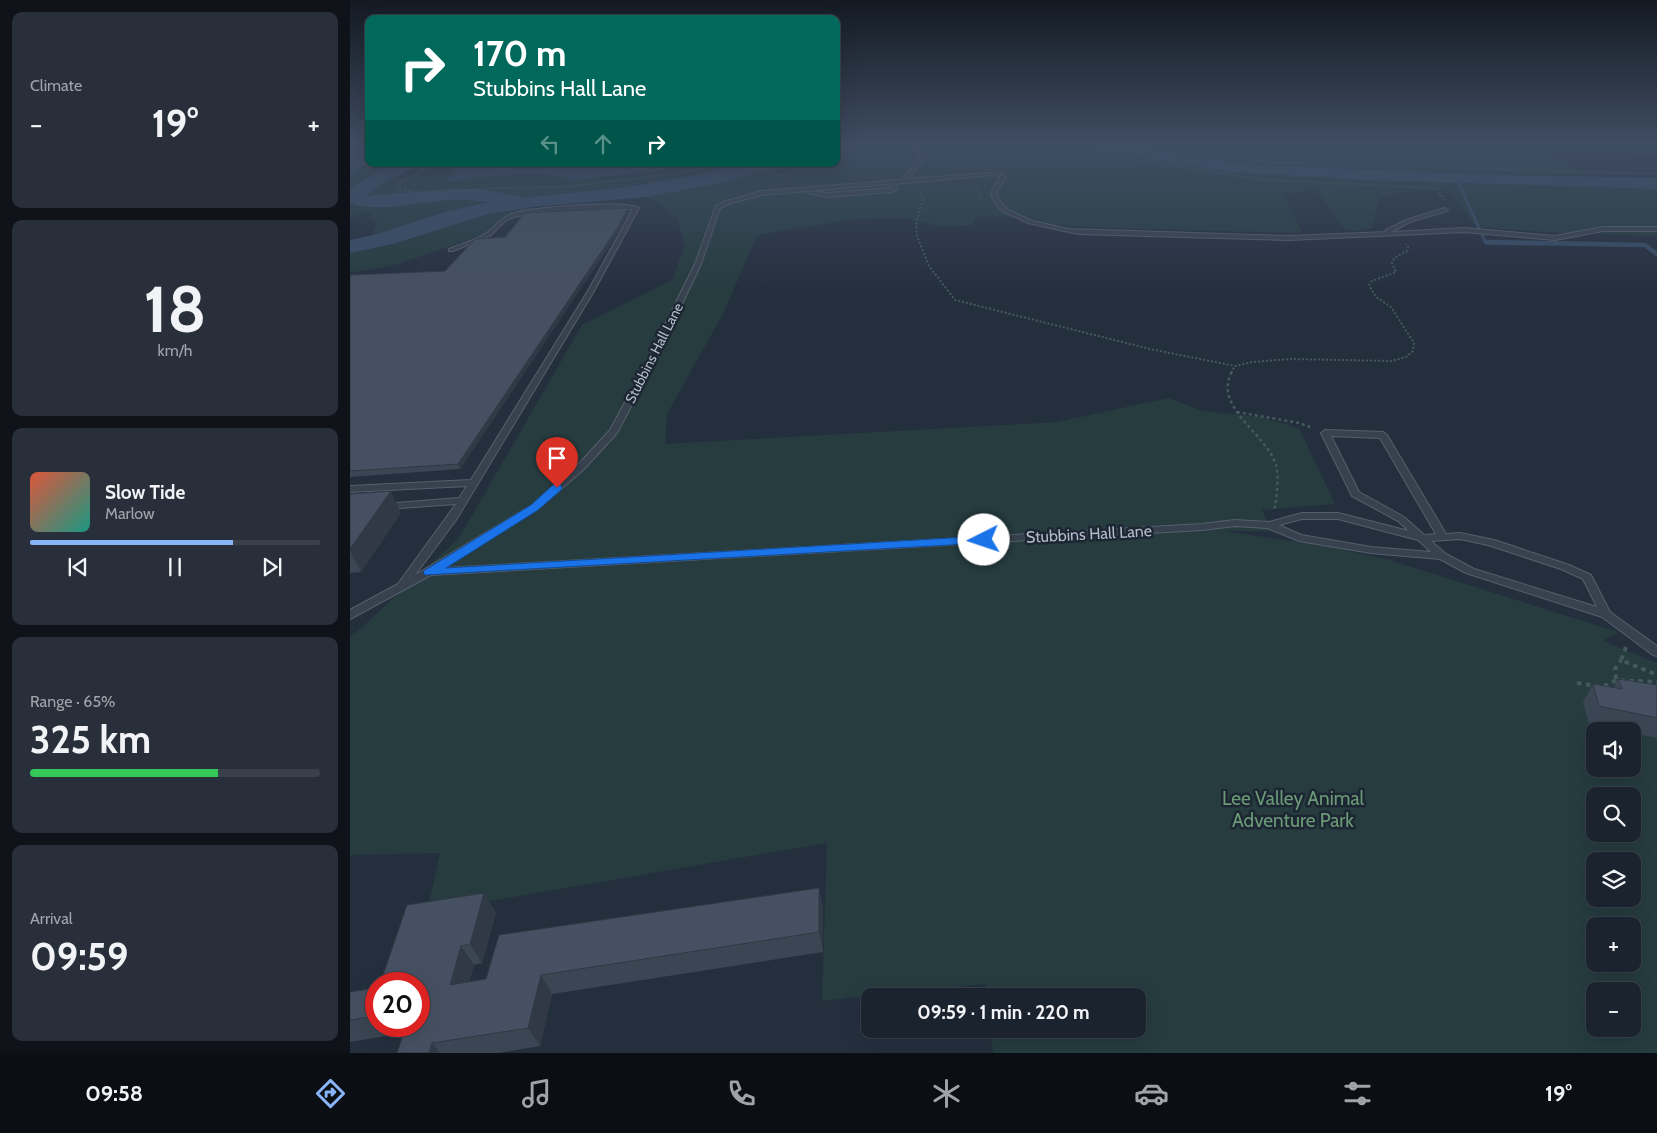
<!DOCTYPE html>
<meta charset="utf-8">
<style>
:root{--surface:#1b232e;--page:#282f3a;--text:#f1f3f6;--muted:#a0a4aa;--line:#39404a;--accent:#8ab4f8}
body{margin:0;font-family:Cabin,sans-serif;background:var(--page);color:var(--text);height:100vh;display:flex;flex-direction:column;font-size:19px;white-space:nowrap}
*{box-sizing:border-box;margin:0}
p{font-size:16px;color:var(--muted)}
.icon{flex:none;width:28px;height:28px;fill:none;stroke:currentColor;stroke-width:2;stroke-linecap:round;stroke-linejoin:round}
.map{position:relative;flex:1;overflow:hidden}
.drawer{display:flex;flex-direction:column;gap:12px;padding:12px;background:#0f1319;width:350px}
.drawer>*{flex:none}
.hud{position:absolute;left:15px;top:15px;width:475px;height:152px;border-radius:10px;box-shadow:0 5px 20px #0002,0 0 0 1px var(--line);background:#00695c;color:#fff;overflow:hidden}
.fabs{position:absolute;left:1236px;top:722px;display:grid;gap:10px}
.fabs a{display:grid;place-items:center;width:55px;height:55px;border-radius:10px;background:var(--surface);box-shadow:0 5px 20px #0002,0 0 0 1px var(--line);font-size:25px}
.speed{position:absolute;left:15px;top:972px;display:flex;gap:10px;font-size:25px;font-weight:700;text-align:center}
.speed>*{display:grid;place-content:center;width:65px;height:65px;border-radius:50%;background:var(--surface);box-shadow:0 5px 20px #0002,0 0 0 1px var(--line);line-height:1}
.speed .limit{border:8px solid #d22;background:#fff;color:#111}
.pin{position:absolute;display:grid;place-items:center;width:42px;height:42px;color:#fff;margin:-51px -21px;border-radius:50% 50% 50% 0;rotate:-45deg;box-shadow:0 0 5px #0007}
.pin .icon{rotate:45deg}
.me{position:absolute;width:55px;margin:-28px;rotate:266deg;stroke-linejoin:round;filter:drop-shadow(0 0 4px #0008)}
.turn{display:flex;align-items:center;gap:18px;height:105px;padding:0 25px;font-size:22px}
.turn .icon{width:65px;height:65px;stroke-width:2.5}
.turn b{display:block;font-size:35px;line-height:42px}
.lanes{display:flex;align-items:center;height:48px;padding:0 25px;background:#0003;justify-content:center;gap:25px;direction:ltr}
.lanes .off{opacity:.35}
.big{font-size:38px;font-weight:700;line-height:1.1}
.drawer .widget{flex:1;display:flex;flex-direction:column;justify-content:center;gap:8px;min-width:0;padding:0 18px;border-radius:10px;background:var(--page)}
.drawer .dial{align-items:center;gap:0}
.dial b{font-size:65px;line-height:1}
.song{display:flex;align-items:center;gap:15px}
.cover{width:60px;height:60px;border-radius:8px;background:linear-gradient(135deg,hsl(10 70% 55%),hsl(170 70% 35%))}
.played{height:5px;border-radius:2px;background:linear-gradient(90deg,var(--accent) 70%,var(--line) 70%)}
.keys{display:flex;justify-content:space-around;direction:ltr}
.heat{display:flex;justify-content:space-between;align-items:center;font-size:28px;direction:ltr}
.charge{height:8px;border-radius:4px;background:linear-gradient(90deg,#34c759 65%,var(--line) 0)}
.trip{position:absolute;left:511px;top:988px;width:285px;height:50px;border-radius:10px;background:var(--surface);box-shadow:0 5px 20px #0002,0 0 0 1px var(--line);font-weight:700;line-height:50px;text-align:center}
.tabs{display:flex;height:80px;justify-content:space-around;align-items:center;background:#0b0e12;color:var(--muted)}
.tabs .icon{width:35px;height:35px}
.tabs .active{color:var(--accent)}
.tabs b{font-size:22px;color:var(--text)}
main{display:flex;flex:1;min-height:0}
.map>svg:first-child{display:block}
</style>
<main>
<section class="drawer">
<div class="widget"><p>Climate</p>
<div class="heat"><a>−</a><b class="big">19°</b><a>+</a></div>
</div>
<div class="widget dial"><b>18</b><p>km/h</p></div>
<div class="widget">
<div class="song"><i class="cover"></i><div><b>Slow Tide</b><p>Marlow</p></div></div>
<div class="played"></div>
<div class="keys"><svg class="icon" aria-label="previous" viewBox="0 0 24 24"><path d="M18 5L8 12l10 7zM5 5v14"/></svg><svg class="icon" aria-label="pause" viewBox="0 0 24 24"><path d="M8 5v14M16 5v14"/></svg><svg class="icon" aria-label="next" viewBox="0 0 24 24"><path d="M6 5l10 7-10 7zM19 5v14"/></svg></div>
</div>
<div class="widget"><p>Range · 65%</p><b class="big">325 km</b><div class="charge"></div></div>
<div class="widget"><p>Arrival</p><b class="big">09:59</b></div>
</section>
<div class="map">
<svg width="1307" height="1053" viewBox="0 0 1307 1053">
<rect width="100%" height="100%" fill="#242f3e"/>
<path fill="#263c3f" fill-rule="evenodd" d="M 566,144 L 709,144 L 882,172 L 1018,180 L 1307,189 L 1307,236 L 1198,232 L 1126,227 L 1099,190 L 1052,192 L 1029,198 L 1022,228 L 1007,231 L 995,229 L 966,190 L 933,194 L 952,233 L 755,228 L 698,224 L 659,217 L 626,217 L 622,225 L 591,227 L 556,218 L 504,219 L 407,235 L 374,312 L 317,414 L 315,444 L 707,422 L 818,398 L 853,411 L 909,417 L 949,428 L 985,504 L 912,510 L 922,531 L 874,531 L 980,547 L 1036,559 L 1268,632 L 1253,641 L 1307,663 L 1307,1053 L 643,1053 L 640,1029 L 788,1029 L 788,996 L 637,996 L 635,984 L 472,1001 L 477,843 L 77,912 L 90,853 L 0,855 L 0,638 L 109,538 L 232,325 L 322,280 L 335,246 L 327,219 L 305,200 L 296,197 L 370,183 L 440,164 L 486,164 L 486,153 L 495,151 ZM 1245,731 L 1282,731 L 1282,769 L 1245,769 ZM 1245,796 L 1282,796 L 1282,834 L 1245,834 ZM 1245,861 L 1282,861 L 1282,899 L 1245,899 ZM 1245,926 L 1282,926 L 1282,964 L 1245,964 ZM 1245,991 L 1282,991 L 1282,1029 L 1245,1029 Z
M 773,144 L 1307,144 L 1307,156 L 1234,150 L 1200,154 L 1213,163 L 1255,178 L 923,166 L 879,162 Z
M 23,164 L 52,164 L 39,168 L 10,182 L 106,171 L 97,181 C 128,177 194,169 222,180 L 306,171 L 330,164 L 387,164 L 340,176 L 277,187 L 145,201 L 98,211 L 23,235 L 27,223 L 19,219 L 23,210 L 0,219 L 0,173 Z
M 182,207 L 177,211 L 130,236 L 45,265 L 0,273 L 0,253 L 43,244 L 139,214 Z"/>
<path fill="#394c67" d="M 486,144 L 566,144 L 486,153 Z
M 709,144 L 773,144 L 879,162 L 923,166 L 1152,175 L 1307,178 L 1307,189 L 1018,180 L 882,172 Z
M 14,148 L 19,150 L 19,164 L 0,173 L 0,149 Z
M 103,164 L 330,164 L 306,171 L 222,180 C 194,168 128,178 96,181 L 106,171 L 101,165 Z
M 388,164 L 440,164 L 370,183 L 296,197 L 182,207 L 139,214 L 43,244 L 0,253 L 0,240 L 23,235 L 98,211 L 145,201 L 277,187 L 340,176 Z"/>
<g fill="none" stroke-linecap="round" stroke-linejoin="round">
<path stroke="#394c67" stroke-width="3" d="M 1108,181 L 1129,228
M 1132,235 L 1136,243 L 1192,244"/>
<path stroke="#394c67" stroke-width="4.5" d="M 1136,242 L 1295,245 L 1307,254"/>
<path fill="#394c67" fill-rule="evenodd" d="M 44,164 L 67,164 L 64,168 L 32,183 L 16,196 L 101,189 L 128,189 L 164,195 L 179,199 L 182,203 L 179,207 L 172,209 C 148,203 125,199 100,200 C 67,202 32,213 0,203 L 0,190 L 20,175 Z"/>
<defs>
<path id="lane" d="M 564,144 L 568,144 L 574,154 L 572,162 L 557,179 L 641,173 L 652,174 L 656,178 L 647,191 L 647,195 L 651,203 L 658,210 L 682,221 L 719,229 L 939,236 L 1036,232 L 1036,230 L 1056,220 L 1095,208 L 1098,210 L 1097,211 L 1060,222 L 1041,232 L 1114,228 L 1205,236 L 1253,227 L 1307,227 L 1307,231 L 1253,231 L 1205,240 L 1114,232 L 939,240 L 728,234 L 678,223 L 654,212 L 646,205 L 641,195 L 642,191 L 650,178 L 649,176 L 641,175 L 545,184 L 548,189 L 542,192 L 477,197 L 458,193 L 461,191 L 477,193 L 542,188 L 540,184 L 412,195 L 381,203 L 370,208 L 351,264 L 302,367 L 267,433 L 233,470 L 188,509 L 94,568 L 852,524 L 885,520 L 919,522 L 952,513 L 988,513 L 1059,531 L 1048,521 L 1002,496 L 971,433 L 975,430 L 1033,432 L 1037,435 L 1096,534 L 1110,533 L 1144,540 L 1219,565 L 1241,575 L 1260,612 L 1307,646 L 1307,656 L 1303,655 L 1252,617 L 1116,573 L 1090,559 L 1021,553 L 949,541 L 917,528 L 885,526 L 852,530 L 81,575 L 0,619 L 0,610 L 48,584 L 106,504 L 36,509 L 31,506 L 33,504 L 109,498 L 117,486 L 0,492 L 0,486 L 121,480 L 238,291 L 283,209 L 247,209 L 167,216 L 156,220 L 141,235 L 103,251 L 99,251 L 99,249 C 111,244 128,240 138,232 C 147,225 151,218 162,214 C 179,207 275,200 289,208 L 244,291 L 106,520 L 65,575 L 182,505 L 227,466 L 260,430 L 294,367 L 345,264 L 366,206 L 377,201 L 412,191 L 551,180 L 568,162 L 570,154 ZM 981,436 L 1030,438 L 1086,534 L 1074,535 L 1054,517 L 1009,492 ZM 952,519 L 988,519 L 1068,540 L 1081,552 L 1021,547 L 951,535 L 929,525 ZM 1110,539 L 1138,545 L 1211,569 L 1233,579 L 1247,607 L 1124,569 L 1096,554 L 1081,541 Z"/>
</defs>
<use href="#lane" stroke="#565f6c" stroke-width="2"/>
<path stroke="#44595c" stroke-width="2" stroke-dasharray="2 2" stroke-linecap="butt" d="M 802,144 L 892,160 L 936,163 L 1307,174
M 486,157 L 521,155 L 558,158
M 582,157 L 729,151 L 915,180 L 1087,188 L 1094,200
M 85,164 L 51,182 L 48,189 L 68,193 L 148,188 L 215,187 L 337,172 L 368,164
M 392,164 L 412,172 L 447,177
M 415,172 L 450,164
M 627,186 L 631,201
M 570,192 L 573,200 L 566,222 L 567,236 L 579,266 L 605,300 L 800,349 L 885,366 L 902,362 L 941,359 L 1041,361 L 1056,357 L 1063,351 L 1064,343 L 1041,307 L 1026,297 L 1019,285 L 1022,281 L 1046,272 L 1042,263 L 1044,258 L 1057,251 L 1058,247 L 1056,244
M 881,373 L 885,366"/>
<path stroke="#44595c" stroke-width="2.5" stroke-dasharray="3 3" stroke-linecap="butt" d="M 882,372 C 862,407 917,434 926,465 C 929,475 927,500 924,511
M 887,412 L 949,423 L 963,428"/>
<path stroke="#44595c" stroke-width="4" stroke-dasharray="4.5 4.5" stroke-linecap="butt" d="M 1276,647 L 1271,660 L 1307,675
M 1266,679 L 1265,669 L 1271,660
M 1227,683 L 1248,686 L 1257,685 L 1266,680 L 1307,682"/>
<use href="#lane" fill="#38414e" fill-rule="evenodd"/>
</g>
<path fill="#3b4654" d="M 278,208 L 279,212 L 267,234 L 110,469 L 0,477 L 0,275 L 95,271 L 155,237 Z
M 0,494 L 51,513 L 11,572 L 0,573 Z
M 1268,679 L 1307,685 L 1307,738 L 1282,733 L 1282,731 L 1275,731 L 1239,724 L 1233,702 L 1243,684 L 1263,688 Z
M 469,888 L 473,908 L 473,952 L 202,994 L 190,1046 L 149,1053 L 47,1053 L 54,1033 L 0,1042 L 0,992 L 26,988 L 26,1026 L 69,1026 L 134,893 L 146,913 L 132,963 L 124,965 L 119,982 L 136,979 Z"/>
<path fill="#303945" d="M 278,208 L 279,212 L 267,234 L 110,469 L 108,464 Z
M 41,491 L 51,513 L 11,572 L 0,551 L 0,549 Z
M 469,888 L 473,908 L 473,952 L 469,932 Z
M 134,893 L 146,913 L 132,963 L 120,944 Z
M 111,946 L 124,965 L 113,1004 L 100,985 Z
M 191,975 L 202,994 L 190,1046 L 178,1028 Z
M 82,1043 L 90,1053 L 79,1053 Z"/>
<path fill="#455162" stroke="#303945" d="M 278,208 L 266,230 L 108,464 L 0,471 L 0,275 L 95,271 L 125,239 L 155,237 L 175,213 Z
M 41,491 L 0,549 L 0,494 Z
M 1268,679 L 1307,685 L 1307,718 L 1249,706 L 1243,684 L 1272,689 Z
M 469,888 L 469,932 L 191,975 L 178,1028 L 82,1043 L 79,1053 L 47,1053 L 56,1026 L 69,1026 L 69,984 L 30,984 L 57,905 L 134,893 L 120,944 L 111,946 L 100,985 L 136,979 L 149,935 Z
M 26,988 L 26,1016 L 0,1020 L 0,992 Z"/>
<linearGradient id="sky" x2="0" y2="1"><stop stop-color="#141a22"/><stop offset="0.49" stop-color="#3f4d63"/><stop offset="1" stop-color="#3f4d63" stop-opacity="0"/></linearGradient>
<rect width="1307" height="292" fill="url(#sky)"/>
<path fill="#1a73e8" stroke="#114b97" d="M 207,484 L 211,485 L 212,488 L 211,490 L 188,510 L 96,568 L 634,536 L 640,540 L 634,543 L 75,575 L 73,572 L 75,570 L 181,505 L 203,485 Z"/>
<g text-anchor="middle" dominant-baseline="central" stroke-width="5" stroke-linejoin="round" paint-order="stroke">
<g font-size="14" fill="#b4bcc9" stroke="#1d2633">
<text transform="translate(304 353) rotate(-63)">Stubbins Hall Lane</text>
</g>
<g font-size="16" fill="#b4bcc9" stroke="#1d2633">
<text transform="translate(739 534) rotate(-3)">Stubbins Hall Lane</text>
</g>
<g font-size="19" fill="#6b9a76" stroke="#1d2633">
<text x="943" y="798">Lee Valley Animal<tspan x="943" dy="22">Adventure Park</tspan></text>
</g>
</g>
</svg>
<div class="fabs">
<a><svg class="icon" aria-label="sound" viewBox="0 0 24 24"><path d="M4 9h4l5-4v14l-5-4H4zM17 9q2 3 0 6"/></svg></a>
<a><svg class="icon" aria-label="search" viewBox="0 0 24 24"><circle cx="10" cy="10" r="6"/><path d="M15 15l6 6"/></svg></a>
<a><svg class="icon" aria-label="layers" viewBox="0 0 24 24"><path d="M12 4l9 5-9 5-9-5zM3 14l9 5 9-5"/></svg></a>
<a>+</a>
<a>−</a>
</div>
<div class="speed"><div class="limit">20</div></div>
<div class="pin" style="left:207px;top:488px;background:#d93025"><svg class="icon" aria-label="arrive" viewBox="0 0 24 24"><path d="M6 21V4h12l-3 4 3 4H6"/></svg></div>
<svg class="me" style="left:634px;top:540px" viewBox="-20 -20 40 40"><circle r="19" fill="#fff"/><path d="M0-13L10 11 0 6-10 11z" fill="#1a73e8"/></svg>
<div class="trip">09:59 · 1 min · 220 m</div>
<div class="hud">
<div class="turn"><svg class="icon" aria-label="right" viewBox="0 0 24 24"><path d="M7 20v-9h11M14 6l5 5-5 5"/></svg><div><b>170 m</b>Stubbins Hall Lane</div></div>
<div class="lanes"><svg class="icon off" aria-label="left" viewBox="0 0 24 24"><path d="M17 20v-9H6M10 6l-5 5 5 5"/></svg><svg class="icon off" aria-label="ahead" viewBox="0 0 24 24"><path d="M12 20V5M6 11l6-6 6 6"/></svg><svg class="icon" aria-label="right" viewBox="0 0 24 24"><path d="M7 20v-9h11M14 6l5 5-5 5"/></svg></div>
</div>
</div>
</main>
<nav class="tabs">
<b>09:58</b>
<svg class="icon active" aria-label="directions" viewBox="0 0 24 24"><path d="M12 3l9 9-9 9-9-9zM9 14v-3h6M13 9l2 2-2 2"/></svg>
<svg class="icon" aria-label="music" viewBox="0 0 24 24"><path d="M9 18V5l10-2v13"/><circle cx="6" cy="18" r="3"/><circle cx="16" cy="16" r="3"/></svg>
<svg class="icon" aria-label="phone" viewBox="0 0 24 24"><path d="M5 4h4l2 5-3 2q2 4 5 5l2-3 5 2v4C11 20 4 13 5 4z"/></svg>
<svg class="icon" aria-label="climate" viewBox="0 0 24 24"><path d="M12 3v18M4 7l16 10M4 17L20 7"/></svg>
<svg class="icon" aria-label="car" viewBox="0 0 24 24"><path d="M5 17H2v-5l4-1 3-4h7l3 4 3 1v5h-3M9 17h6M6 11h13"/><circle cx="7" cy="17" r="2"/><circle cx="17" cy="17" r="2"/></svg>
<svg class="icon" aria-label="filters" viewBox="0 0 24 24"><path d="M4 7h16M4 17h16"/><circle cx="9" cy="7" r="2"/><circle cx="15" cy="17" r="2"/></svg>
<b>19°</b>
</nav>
